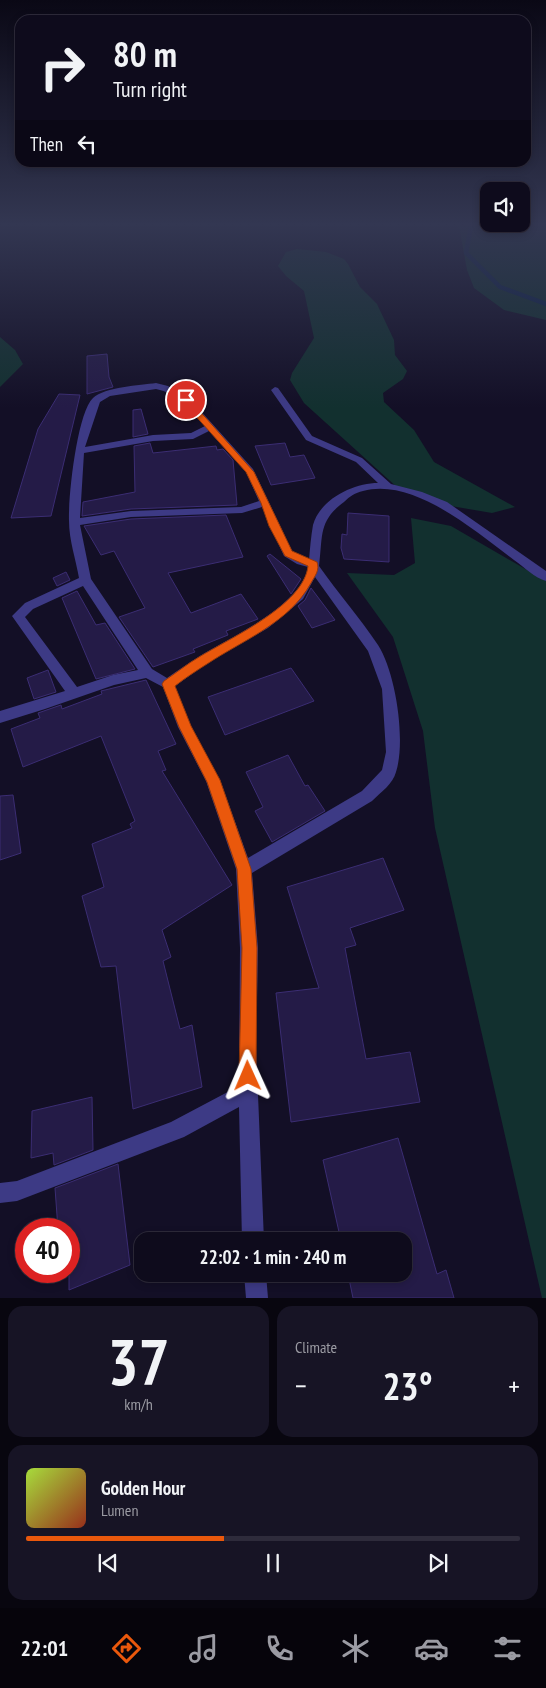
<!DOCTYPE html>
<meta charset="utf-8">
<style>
:root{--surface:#0e0b1c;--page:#171425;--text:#f1f3f6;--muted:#9b9ba3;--line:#2e2b3b;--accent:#ea580c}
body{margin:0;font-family:"PT Sans Narrow",sans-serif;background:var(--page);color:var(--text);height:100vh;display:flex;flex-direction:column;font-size:19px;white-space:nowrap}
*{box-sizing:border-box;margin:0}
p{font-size:16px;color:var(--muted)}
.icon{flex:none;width:28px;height:28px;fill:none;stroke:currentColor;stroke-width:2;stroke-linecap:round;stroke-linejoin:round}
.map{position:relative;height:1298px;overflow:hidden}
.sheet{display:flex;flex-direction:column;gap:8px;padding:8px;background:#08060f;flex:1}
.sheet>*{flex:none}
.guide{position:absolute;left:15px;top:15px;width:516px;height:152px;border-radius:15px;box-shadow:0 2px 8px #0003,0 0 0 1px var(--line);background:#0e0b1c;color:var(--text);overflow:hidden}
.fabs{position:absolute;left:480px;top:182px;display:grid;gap:10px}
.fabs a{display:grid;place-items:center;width:50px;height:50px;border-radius:10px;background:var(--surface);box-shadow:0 2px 8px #0003,0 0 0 1px var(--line);font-size:25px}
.speed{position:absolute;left:15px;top:1218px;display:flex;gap:10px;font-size:25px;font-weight:700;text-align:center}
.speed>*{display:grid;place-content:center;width:65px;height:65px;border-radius:50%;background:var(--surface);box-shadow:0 2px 8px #0003,0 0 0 1px var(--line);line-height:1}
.speed .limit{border:8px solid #d22;background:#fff;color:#111}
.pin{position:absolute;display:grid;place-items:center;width:42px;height:42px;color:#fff;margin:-21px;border:2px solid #fff;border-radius:50%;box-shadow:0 1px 5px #0007}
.me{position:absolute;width:55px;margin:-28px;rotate:359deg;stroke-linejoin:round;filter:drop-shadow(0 0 4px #0008)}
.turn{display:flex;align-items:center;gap:18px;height:105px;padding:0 15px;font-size:22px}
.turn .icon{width:65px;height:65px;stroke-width:2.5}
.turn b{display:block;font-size:35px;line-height:42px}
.then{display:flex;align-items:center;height:48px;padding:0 15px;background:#0003;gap:10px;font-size:19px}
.big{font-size:38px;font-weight:800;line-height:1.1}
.sheet .widget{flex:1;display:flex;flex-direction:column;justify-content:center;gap:8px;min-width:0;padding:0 18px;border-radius:15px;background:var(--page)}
.sheet .dial{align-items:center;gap:0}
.dial b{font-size:65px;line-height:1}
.song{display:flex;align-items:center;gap:15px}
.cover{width:60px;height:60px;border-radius:8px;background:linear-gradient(135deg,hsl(80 70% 55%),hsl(10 70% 35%))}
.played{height:5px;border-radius:2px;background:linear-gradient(90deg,var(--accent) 40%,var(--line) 40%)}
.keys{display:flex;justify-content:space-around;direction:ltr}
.heat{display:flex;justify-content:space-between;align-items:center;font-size:28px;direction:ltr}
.sheet .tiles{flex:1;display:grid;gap:8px;grid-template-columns:1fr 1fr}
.widget:last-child{grid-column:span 2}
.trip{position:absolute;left:134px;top:1232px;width:278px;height:50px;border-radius:15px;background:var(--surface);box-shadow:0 2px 8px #0003,0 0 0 1px var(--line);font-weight:800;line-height:50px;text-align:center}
.menu{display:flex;height:80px;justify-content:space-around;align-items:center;background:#06040b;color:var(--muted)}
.menu .icon{width:35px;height:35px}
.menu .active{color:var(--accent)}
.menu b{font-size:22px;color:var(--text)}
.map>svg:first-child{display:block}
</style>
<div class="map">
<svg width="546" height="1298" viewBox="0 0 546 1298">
<rect width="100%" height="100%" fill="#130f26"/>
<path fill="#12302f" d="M 459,226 L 546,226 L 546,320 L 504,310 L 474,288 L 467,270 Z
M 297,249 L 326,252 L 344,259 L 348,264 L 360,287 L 377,304 L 394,340 L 395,355 L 407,371 L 403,379 L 383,393 L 384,402 L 414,430 L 434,462 L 515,507 L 492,513 L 445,505 L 399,489 L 304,403 L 290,380 L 292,373 L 314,338 L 304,291 L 286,276 L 278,266 L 286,252 Z
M 0,337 L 15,350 L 23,364 L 0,387 Z
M 411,518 L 451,526 L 546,581 L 546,1298 L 542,1298 L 435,828 L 423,731 L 393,637 L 347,573 L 394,575 L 415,563 Z"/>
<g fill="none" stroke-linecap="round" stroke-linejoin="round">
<path stroke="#0c2248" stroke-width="4.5" d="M 471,226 L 466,253 L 500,287 L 546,304"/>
</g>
<path fill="#241b47" stroke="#3b2d73" d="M 107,354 L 109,377 L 113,387 L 87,394 L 87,356 Z
M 59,394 L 80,395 L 51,516 L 11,518 L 38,429 Z
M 141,409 L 148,434 L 133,437 L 133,410 Z
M 150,443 L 153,453 L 216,446 L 217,450 L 223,449 L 233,460 L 237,505 L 131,509 L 82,516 L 83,502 L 135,492 L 134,446 Z
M 285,443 L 290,457 L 304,455 L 315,478 L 271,485 L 255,446 Z
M 348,513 L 389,516 L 389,562 L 344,559 L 341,548 L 342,534 L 347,535 Z
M 226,515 L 243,557 L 168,573 L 191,613 L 241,594 L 258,619 L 226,631 L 228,635 L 193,649 L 195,652 L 153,667 L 119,617 L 145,608 L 114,551 L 101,555 L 84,526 L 131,519 Z
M 270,554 L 301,579 L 291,594 L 267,556 Z
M 66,572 L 70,580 L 57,586 L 53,578 Z
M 311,588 L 335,620 L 312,628 L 298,606 L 305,600 Z
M 77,591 L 96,625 L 105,623 L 135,669 L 96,679 L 62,598 Z
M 291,668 L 314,701 L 225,735 L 208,697 Z
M 48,670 L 56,692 L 34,699 L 27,678 Z
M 146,680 L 176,744 L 158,751 L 166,770 L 162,771 L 232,885 L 162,930 L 171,957 L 163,961 L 180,1029 L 192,1025 L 202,1087 L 133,1109 L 116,966 L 101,967 L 82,896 L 104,887 L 92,844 L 132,828 L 130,824 L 135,821 L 101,736 L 23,767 L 11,729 L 40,718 L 38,713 L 61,705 L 62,709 L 102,694 L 101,691 Z
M 288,755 L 305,786 L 308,785 L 325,811 L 272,842 L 255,811 L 263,807 L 246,772 Z
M 13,795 L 21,853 L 0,860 L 0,796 Z
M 383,858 L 404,910 L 350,928 L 356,945 L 345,948 L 366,1059 L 410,1052 L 420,1102 L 291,1122 L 276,993 L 319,988 L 287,887 Z
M 92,1097 L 93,1150 L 54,1165 L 53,1153 L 31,1158 L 32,1111 Z
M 398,1138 L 437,1274 L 446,1270 L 454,1298 L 353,1298 L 348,1274 L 402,1274 L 402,1241 L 341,1241 L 323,1160 Z
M 118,1164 L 130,1265 L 69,1290 L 69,1229 L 58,1229 L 55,1188 Z"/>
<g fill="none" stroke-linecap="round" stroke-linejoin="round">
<path fill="#3d3a85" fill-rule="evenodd" d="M 156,383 L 168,386 L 189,398 L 253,469 L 292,551 L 309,560 C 310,548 311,536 313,525 C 320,499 354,483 378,483 L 356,462 L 306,440 L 271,390 L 275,387 L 278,388 L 312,436 L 362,458 L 391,484 L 422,492 L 447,502 L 546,571 L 546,581 C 535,578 524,567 514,560 C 476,532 414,477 363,491 C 355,493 350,496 344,502 C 318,521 323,536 319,566 C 338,593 360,618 378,645 C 396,673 406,741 396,772 C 393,784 381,792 372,801 L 252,873 L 258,948 L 256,1046 L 264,1241 L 242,1241 L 239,1107 L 184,1137 L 17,1201 L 0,1203 L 0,1183 L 17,1181 L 171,1122 L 239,1086 L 240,948 L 236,869 L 206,781 L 178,727 L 163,687 L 146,678 L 114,685 L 45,709 L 0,723 L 0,711 L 65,691 L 12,616 L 25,603 L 79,578 C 76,560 69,540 69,521 C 68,498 77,413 93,398 C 105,387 140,385 156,383 ZM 156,389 C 177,393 191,411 205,426 L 191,433 L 153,435 L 85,447 L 100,402 L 110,396 ZM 209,431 L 246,472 L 259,501 L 241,507 L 131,511 L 80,518 L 84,453 L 153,441 L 193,439 ZM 262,507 L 284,556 L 297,564 L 308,567 C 302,605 230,638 200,656 C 189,663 178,670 167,678 L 152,669 L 91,579 L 80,525 L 131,517 L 242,513 ZM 315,577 L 368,651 L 382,689 L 386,752 L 382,770 L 362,791 L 248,858 L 220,780 L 191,726 L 175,686 L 207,663 L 268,628 L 303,599 ZM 83,586 L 138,670 L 113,675 L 77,687 L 25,617 L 33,609 Z
M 244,1274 L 266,1274 L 268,1298 L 246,1298 Z"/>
</g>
<linearGradient id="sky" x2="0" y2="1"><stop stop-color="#0a0815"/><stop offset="0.55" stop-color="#333752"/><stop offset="1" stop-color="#333752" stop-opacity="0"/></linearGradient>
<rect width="546" height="408" fill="url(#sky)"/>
<path fill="#ea580c" stroke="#983908" d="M 183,399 L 189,399 L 254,472 L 292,551 L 317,562 C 320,570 315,576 311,583 C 289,623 243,640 207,664 C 196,671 185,678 175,686 L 191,726 L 220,780 L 251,869 L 257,948 L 256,1076 L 254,1082 L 248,1085 L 241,1082 L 239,1076 L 242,948 L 237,869 L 207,782 L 179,727 L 162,684 L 164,681 C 176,673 187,664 199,657 C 230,638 304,605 308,566 L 285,556 L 269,526 L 261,503 L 246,472 L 183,402 Z"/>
</svg>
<div class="fabs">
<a><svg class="icon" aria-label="sound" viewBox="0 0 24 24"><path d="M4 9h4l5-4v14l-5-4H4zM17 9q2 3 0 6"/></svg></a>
</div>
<div class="speed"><div class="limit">40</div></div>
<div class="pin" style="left:186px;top:400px;background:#d93025"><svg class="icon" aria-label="arrive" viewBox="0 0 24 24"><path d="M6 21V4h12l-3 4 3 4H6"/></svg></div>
<svg class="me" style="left:248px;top:1076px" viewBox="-20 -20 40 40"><path d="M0-17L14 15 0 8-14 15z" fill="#ea580c" stroke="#fff" stroke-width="4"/></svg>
<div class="trip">22:02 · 1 min · 240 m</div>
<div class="guide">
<div class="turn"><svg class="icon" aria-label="right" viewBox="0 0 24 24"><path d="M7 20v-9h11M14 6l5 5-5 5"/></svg><div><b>80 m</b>Turn right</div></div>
<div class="then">Then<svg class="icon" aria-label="left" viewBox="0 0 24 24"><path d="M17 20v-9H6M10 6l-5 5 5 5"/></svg></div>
</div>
</div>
<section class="sheet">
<div class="tiles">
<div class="widget dial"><b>37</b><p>km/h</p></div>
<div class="widget"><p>Climate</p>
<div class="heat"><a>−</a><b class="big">23°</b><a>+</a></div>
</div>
<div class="widget">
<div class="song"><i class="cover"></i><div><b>Golden Hour</b><p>Lumen</p></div></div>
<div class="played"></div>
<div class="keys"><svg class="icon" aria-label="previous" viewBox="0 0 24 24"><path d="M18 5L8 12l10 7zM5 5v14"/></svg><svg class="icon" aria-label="pause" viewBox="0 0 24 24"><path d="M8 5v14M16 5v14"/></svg><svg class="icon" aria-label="next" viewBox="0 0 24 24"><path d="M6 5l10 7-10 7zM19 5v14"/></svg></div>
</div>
</div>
</section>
<nav class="menu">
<b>22:01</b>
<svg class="icon active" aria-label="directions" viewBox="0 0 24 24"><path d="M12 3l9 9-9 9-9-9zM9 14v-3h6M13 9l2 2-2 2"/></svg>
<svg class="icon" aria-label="music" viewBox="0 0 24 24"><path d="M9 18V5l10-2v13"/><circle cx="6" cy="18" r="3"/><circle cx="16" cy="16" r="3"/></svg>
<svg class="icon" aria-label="phone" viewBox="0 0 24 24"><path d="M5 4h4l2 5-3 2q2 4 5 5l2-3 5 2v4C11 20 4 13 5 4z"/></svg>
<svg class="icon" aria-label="climate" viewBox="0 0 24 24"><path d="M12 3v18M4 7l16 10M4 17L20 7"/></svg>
<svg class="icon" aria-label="car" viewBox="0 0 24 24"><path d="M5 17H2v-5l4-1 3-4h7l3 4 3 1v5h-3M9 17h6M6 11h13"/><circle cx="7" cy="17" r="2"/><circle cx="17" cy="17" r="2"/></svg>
<svg class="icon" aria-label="filters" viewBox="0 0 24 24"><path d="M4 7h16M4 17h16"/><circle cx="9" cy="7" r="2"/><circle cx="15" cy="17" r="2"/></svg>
</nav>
